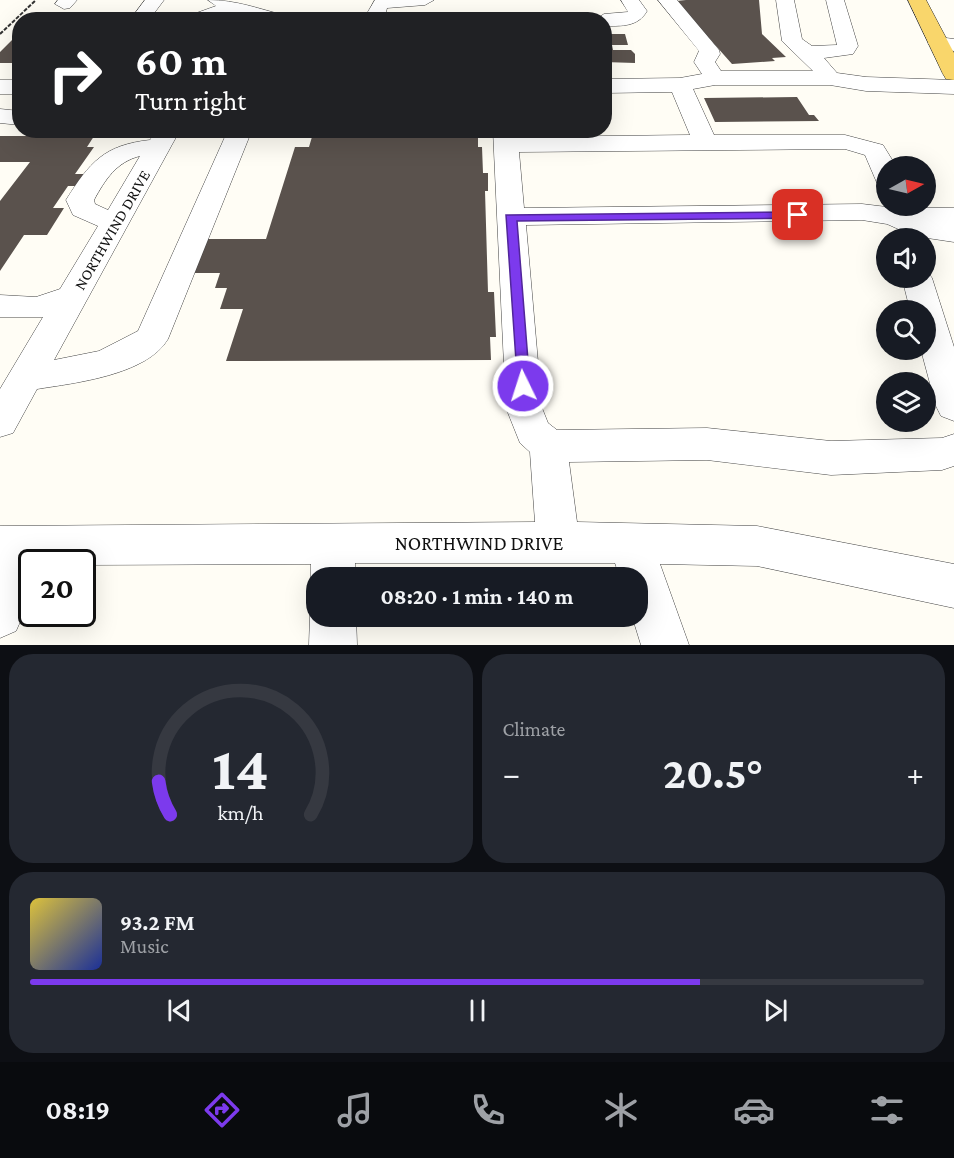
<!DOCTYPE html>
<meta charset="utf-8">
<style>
:root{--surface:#171b24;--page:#242831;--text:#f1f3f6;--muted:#9ea1a6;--line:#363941;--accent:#7c3aed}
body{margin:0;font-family:"Crimson Pro",serif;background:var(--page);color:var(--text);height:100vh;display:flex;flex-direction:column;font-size:22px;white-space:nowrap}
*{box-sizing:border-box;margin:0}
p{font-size:20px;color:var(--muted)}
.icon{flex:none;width:33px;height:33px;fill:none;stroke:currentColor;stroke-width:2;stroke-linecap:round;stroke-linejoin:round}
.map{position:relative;height:645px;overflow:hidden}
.side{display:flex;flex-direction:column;gap:9px;padding:9px;background:#0d0f14;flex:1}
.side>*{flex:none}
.hud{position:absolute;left:12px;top:12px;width:600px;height:126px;border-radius:24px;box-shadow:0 6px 24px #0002;background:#202124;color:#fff;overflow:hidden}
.needle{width:39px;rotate:82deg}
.buttons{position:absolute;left:876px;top:156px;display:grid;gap:12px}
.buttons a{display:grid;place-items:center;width:60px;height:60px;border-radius:50%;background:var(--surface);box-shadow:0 6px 24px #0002;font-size:30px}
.speed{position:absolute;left:18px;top:549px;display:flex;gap:12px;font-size:30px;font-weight:700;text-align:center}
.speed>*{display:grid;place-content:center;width:78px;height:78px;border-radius:50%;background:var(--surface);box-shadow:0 6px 24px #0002;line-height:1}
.speed .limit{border:3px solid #111;border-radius:9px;background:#fff;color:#111}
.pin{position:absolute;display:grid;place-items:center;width:51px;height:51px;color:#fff;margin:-26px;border-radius:12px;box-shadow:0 3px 9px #0006}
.me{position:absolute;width:66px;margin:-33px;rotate:356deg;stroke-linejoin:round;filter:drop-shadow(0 0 4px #0008)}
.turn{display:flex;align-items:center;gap:21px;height:126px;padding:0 24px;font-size:27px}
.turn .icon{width:78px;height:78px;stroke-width:2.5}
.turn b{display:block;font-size:42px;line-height:51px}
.big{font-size:45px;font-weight:700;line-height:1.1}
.side .card{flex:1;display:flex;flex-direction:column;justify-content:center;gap:9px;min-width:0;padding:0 21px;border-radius:24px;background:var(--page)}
.side .dial{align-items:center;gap:0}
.dial svg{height:156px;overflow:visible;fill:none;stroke:var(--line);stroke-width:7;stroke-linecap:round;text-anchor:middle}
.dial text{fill:var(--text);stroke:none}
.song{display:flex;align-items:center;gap:18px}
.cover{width:72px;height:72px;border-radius:9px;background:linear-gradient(135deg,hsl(50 70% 55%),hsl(230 70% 35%))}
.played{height:6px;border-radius:3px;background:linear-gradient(90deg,var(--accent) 75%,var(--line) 75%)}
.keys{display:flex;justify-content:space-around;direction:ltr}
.heat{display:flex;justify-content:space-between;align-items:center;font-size:33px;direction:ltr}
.side .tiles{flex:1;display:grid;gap:9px;grid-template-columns:1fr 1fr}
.card:last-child{grid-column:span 2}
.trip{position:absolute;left:306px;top:567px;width:342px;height:60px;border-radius:24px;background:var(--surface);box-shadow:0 6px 24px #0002;font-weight:700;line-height:60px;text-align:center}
.menu{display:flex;height:96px;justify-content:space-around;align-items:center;background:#090b0e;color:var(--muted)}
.menu .icon{width:42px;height:42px}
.menu .on{color:var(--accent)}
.menu b{font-size:27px;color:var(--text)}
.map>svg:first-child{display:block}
</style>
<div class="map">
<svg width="954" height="645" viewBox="0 0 954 645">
<rect width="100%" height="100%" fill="#fffdf5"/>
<path fill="#5a524d" d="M 686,0 L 759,0 L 762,34 L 786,57 L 772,58 L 775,61 L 732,64 L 676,1 Z
M 64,13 L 117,13 L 112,20 L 58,20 Z
M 604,34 L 625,34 L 628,45 L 612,45 L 613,50 L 631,50 L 635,54 L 635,63 L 604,62 Z
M 14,38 L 20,38 L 20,63 L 0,63 L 0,52 Z
M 797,97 L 809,115 L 814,115 L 819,121 L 715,122 L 704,98 Z
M 51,130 L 98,130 L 87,147 L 94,147 L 75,174 L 84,174 L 77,186 L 68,186 L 53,208 L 64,208 L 47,235 L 24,235 L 0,271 L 0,201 L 30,162 L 0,162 L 0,136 L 47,136 Z
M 314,130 L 456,130 L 456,134 L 478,134 L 478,147 L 482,147 L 483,173 L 488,173 L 488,191 L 485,191 L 488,292 L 494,292 L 496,337 L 490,337 L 491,360 L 226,361 L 243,309 L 220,309 L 227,288 L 215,288 L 220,273 L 192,273 L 205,239 L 266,239 L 295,147 L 309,147 Z"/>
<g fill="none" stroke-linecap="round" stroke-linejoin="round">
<defs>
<path id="minor" d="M 58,0 L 77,0 L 70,8 L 64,9 L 55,4 Z
M 145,0 L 164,0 L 149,20 L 130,20 Z
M 208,0 C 237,0 259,9 287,16 L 289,20 L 251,20 L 233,12 L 214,20 L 186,20 L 188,16 L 216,6 Z
M 375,0 L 434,0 L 425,5 L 387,8 L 384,20 L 359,20 L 366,15 Z
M 621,0 L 639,0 L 647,11 C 638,27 622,26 604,26 L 604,20 L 595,20 L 604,14 L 628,12 Z
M 658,0 L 677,0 L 719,50 L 720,54 L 715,62 L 721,71 L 813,71 L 782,41 L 776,0 L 794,0 L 802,39 L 812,46 L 837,45 L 826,0 L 844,0 L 858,46 L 853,54 L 824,58 L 837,73 L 866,77 L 954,80 L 954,94 L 866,91 L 830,85 L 715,85 L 693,89 L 714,135 L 845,135 L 883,145 L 896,166 L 886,166 L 886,185 L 877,183 L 865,155 L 845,149 L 519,152 L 524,208 L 862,204 L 887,207 L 954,208 L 954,242 L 914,236 L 887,224 L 862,220 L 526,225 L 542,408 L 548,423 L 557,430 L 707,428 L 831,441 L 942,438 L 954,434 L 954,466 L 942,470 L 831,475 L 707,460 L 569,462 L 577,522 L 757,526 L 954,564 L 954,608 L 757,566 L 660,564 L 689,645 L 641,645 L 632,616 L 638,616 L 638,578 L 620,578 L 615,563 L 355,563 L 355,578 L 316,578 L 316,592 L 311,578 L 311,564 L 82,565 L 82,562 L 32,562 L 32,595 L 16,631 L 0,638 L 0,526 L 535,522 L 530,452 L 520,443 L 506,408 L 493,130 L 517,130 L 518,137 L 690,135 L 672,92 L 604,93 L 604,79 L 680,78 L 702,74 L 694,62 L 699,51 Z
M 938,37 L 954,39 L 954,51 L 931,47 L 928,43 L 931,39 Z
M 0,80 L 20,80 L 20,94 L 0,94 Z
M 0,109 L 20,111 L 20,125 L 0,123 Z
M 156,130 L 180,130 L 54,360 L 99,351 L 138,331 L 228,130 L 252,130 L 168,339 C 147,375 75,383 37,389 L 13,433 L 0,437 L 0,389 L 43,317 L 0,317 L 0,295 L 36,297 L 60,289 L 98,226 L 73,215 L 66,200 C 90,162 104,145 150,140 ZM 140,156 L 108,210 L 95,204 L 94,200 C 105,180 116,162 140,156 Z
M 926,270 L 932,278 L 954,347 L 954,421 L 941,416 L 936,406 L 921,350 L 926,350 L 926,310 L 910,310 L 902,278 L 926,278 Z
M 316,600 L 316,616 L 356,616 L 357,645 L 309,645 L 310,616 Z"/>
<path id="major" d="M 908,0 L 926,0 L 954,53 L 954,80 L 946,79 L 943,74 Z"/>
</defs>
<use href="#minor" stroke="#444" stroke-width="1"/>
<use href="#major" stroke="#222" stroke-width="1"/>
<path stroke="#333" stroke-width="2" stroke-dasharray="4 1.5" stroke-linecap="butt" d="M 0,34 L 36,0"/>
<use href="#minor" fill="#fff" fill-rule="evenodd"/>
<use href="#major" fill="#f9d66b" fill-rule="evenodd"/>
</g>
<path fill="#7c3aed" stroke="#51269a" stroke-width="1.5" d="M 798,212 L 802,213 L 802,218 L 517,221 L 530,386 L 523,392 L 518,390 L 506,215 Z"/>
<g text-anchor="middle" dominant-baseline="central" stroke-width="6" stroke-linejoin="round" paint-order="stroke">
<g font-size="16" fill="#111" stroke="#fff">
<text transform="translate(112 230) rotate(-60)">NORTHWIND DRIVE</text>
</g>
<g font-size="20" fill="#111" stroke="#fff">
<text x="479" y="543">NORTHWIND DRIVE</text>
</g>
</g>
</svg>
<div class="buttons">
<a><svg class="needle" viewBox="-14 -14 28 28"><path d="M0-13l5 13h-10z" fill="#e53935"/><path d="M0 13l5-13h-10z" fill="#9ea1a6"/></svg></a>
<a><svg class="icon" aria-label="sound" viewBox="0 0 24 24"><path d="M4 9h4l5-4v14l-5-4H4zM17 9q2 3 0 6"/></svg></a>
<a><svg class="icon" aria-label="search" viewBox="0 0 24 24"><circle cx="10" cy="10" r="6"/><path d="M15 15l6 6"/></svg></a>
<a><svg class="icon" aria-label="layers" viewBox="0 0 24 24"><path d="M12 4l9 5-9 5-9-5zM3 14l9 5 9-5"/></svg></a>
</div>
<div class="speed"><div class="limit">20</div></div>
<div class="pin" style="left:798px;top:215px;background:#d93025"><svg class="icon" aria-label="arrive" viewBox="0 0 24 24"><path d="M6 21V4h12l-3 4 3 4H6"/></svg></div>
<svg class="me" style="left:523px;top:386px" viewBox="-20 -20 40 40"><circle r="17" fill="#7c3aed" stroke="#fff" stroke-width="3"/><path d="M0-11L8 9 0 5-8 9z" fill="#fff"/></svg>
<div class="trip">08:20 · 1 min · 140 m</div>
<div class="hud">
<div class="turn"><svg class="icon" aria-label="right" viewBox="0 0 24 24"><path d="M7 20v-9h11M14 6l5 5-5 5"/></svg><div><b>60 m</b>Turn right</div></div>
</div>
</div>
<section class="side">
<div class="tiles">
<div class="card dial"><svg viewBox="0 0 100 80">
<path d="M14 69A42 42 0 1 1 86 69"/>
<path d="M14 69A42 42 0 0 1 8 52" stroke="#7c3aed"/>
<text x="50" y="56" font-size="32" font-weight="700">14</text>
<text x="50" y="72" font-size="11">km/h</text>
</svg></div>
<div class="card"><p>Climate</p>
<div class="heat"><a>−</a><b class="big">20.5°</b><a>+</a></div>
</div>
<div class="card">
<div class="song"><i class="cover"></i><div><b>93.2 FM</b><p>Music</p></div></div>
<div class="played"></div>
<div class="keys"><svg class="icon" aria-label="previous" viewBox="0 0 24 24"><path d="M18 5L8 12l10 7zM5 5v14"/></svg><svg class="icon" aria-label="pause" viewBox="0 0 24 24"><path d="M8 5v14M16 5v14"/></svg><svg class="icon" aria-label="next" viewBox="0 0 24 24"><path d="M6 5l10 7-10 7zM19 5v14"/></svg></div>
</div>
</div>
</section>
<nav class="menu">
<b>08:19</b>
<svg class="icon on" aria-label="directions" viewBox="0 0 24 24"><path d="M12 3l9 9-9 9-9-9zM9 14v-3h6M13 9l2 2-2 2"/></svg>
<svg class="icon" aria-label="music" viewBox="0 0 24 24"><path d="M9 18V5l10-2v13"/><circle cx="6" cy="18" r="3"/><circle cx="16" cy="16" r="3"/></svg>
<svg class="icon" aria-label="phone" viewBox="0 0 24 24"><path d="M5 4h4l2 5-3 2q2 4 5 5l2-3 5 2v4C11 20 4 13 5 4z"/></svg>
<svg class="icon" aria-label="climate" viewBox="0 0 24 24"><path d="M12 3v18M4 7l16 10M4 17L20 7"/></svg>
<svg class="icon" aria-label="car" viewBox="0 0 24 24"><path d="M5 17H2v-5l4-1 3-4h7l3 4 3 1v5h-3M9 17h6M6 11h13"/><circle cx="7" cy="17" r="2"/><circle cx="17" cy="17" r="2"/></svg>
<svg class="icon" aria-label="filters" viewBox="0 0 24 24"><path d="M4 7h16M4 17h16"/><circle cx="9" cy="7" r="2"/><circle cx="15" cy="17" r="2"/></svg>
</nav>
